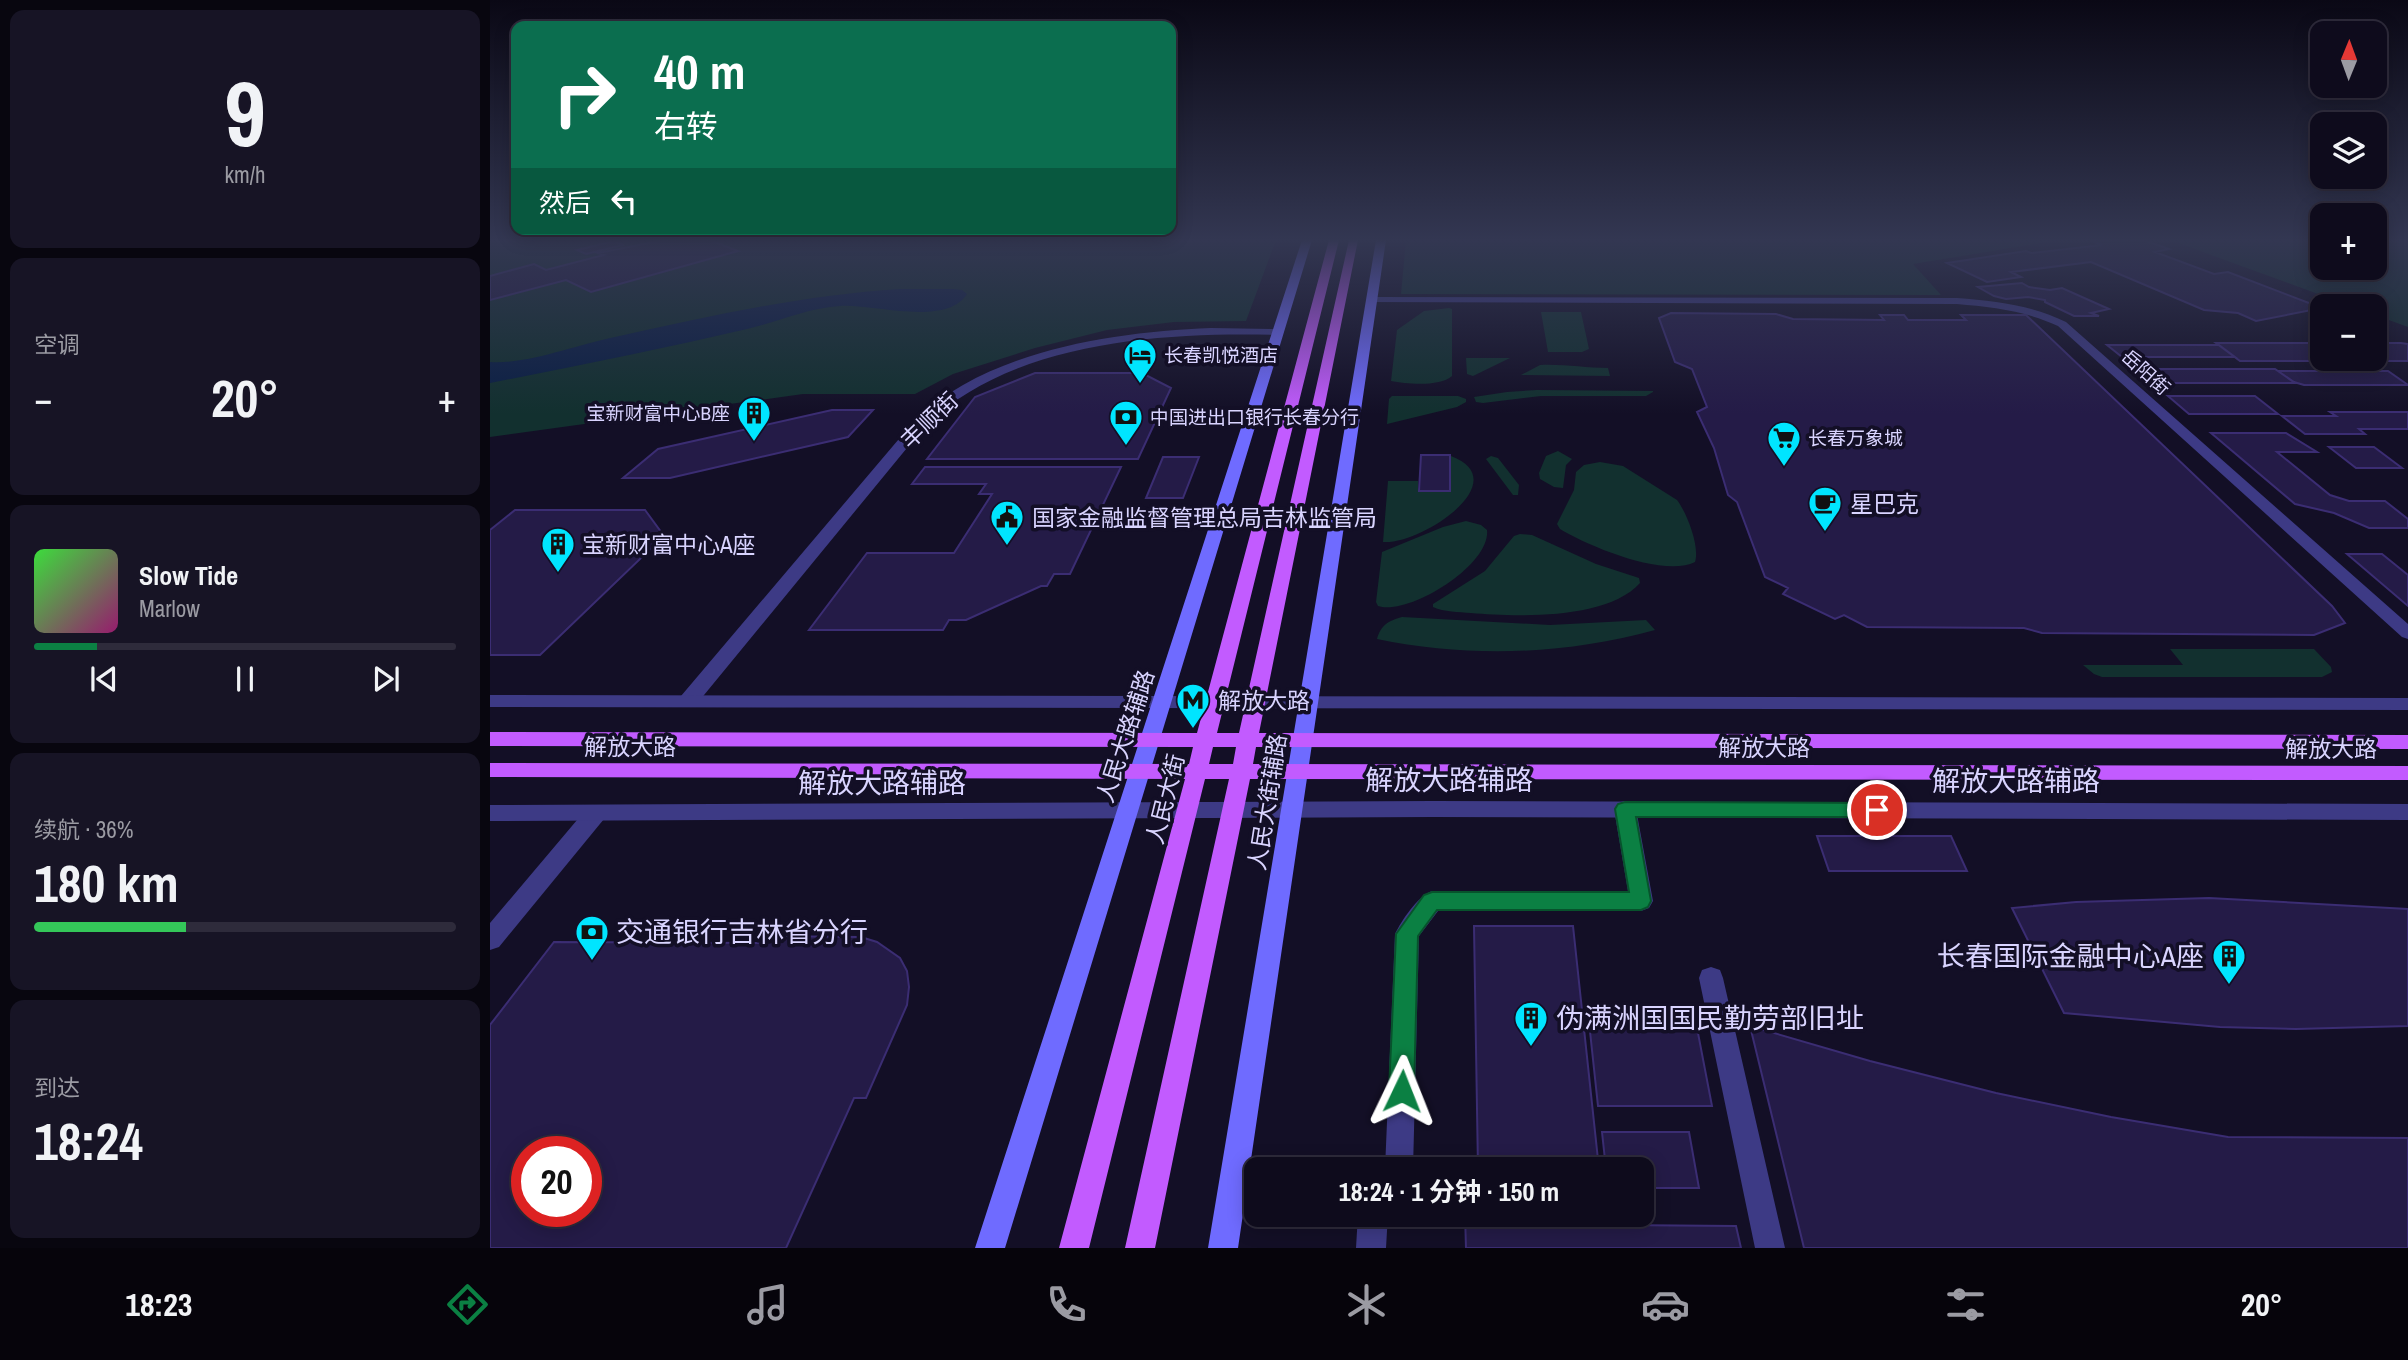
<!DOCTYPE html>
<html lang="zh">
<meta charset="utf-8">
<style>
:root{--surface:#0e0b1c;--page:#171425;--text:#f1f3f6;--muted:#9b9ba3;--line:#2e2b3b;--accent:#0b8043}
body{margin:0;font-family:"Archivo Narrow","Noto Sans SC",sans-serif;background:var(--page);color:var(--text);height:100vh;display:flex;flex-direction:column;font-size:26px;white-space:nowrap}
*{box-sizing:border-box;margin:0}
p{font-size:23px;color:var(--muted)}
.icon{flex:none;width:38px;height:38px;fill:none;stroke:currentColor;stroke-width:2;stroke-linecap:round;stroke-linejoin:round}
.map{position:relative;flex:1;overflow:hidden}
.drawer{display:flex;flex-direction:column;gap:10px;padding:10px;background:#08060f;width:490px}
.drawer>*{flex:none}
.hud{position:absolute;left:21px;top:21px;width:665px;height:214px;border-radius:14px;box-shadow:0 4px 18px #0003,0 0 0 2px var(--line);background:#0b6e4f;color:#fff;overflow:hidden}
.needle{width:46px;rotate:1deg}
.buttons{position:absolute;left:1820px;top:21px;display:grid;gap:14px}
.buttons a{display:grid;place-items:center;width:77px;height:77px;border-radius:14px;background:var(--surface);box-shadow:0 4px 18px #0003,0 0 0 2px var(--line);font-size:35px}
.speed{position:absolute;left:21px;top:1136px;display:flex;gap:14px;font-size:35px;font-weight:700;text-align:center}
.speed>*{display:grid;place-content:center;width:91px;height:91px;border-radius:50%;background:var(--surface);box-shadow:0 4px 18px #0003,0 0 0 2px var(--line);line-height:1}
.speed .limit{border:10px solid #d22;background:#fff;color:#111}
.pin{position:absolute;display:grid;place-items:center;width:60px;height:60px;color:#fff;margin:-30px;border:4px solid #fff;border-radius:50%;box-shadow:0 2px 7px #0007}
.me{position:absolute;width:77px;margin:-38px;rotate:2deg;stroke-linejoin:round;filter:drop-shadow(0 0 5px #0008)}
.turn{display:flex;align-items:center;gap:24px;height:147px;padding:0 28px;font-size:32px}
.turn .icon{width:91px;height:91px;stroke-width:2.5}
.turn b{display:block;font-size:49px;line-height:60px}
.then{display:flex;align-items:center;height:66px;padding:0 28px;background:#0003;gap:14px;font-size:26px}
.big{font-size:52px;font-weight:700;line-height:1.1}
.drawer .tile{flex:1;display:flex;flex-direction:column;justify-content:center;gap:10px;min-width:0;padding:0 24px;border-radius:14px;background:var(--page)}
.drawer .dial{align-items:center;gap:0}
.dial b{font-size:91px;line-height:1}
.song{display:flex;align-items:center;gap:21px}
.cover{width:84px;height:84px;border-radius:10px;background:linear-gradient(135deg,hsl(120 70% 55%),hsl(320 70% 35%))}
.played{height:7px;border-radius:4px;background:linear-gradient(90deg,var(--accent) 15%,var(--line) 15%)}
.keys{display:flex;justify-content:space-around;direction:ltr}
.heat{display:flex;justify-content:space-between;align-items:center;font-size:38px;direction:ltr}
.charge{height:10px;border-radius:5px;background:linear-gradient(90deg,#34c759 36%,var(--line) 0)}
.trip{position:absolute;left:754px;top:1157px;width:410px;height:70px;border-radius:14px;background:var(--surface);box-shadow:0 4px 18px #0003,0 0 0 2px var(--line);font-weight:700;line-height:70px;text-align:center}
.tabs{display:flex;height:112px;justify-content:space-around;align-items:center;background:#06040b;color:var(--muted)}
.tabs .icon{width:49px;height:49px}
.tabs .selected{color:var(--accent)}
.tabs b{font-size:32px;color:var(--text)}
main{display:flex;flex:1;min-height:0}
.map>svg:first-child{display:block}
</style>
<main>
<section class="drawer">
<div class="tile dial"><b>9</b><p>km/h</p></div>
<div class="tile"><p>空调</p>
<div class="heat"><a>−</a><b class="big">20°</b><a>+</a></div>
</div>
<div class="tile">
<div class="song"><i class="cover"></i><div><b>Slow Tide</b><p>Marlow</p></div></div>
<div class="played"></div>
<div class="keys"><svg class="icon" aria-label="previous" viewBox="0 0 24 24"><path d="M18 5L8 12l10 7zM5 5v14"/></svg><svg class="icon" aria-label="pause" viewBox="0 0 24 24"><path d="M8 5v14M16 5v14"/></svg><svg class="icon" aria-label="next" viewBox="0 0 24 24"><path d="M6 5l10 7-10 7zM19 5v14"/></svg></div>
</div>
<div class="tile"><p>续航 · 36%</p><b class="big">180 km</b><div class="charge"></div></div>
<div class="tile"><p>到达</p><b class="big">18:24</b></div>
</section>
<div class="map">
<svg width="1918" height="1248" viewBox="0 0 1918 1248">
<rect width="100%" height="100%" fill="#130f26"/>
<path fill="#12302f" d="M 6,240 L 786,240 L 756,321 L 684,322 L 617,330 L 545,348 L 463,374 L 425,394 L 313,394 L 0,437 L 0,242 Z
M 916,240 L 1570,240 L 1423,264 L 1451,295 L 911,294 Z
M 1680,240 L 1832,240 L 1832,268 L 1885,268 L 1885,240 L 1918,240 L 1918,327 L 1885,315 L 1885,306 L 1861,306 Z
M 959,308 L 962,309 L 962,376 C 950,387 917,384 901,381 L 907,330 L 934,311 Z
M 1051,312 L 1091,312 L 1099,349 L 1092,352 L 1058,352 Z
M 976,358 L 1020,358 L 983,376 L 977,374 Z
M 1050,365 C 1074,364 1095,368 1118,368 L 1120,376 L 1031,375 Z
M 1047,390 L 1163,391 L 1163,392 L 1156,396 L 1051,396 L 993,403 L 986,402 L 984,397 L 1017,392 Z
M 902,396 L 968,396 L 976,399 L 976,402 L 967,407 L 897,424 L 899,399 Z
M 1068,451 L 1082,459 L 1076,465 L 1073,488 L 1064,487 L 1050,479 L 1049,473 L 1056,456 Z
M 961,456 C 1027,481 931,545 893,542 L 898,481 L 928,481 L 928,491 L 961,491 Z
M 1001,456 L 1008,458 L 1029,485 L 1028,495 L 1023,495 L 996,459 Z
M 1110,462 L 1133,466 L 1187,500 C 1197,513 1210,547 1205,562 C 1174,578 1098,546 1070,529 L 1067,524 L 1084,490 L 1086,472 L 1094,465 Z
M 976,521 L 991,525 L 997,530 C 1001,565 919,616 888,606 L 886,602 L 892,552 L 953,527 Z
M 1030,534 L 1042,535 L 1106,564 L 1149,578 L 1150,583 C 1117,620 1026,617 981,613 C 969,612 954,612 943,607 L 943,604 L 995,571 L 1024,536 Z
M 912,617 L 1060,625 L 1156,620 L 1165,630 C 1073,655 980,658 887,639 C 891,625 898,621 912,617 Z
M 1680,649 L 1824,649 L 1841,667 L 1842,672 L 1832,677 L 1612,677 L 1604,674 L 1593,665 L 1693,665 Z"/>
<path fill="#0a1f44" d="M 410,289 L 463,289 L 472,290 L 477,294 C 456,327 385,304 350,306 C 317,308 288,322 257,329 C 172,349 86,366 0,383 L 0,362 C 36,365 89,344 125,337 C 219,316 314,295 410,289 Z"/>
<path fill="#241b47" stroke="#3b2d73" stroke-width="2" fill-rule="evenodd" d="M 174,240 L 220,240 L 248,251 L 101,292 L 76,280 L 0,300 L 0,276 L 44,264 L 56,270 L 114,255 L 108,253 Z
M 1653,240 L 1679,249 L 1665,252 L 1724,274 L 1738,272 L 1832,308 L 1766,321 L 1748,313 L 1714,310 L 1601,262 L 1521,272 L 1531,277 L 1497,282 L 1457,263 L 1536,251 L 1541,253 L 1612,245 L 1602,241 L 1609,240 Z
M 124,241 L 133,245 L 96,254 L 87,250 Z
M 1532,283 L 1539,287 L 1560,290 L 1572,288 L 1619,309 L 1601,313 L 1609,316 L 1584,316 L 1555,302 L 1555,300 L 1538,297 L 1516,299 L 1504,296 L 1488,287 Z
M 1181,313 L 1286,314 L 1303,319 L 1394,320 L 1390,315 L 1414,315 L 1418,320 L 1476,320 L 1471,315 L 1536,315 L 1842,606 L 1855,623 L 1824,635 L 1552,633 L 1534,628 L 1377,627 L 1354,615 L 1345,619 L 1293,594 L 1298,588 L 1275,577 L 1247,502 L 1238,495 L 1224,448 L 1207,412 L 1217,407 L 1202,369 L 1185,362 L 1169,318 Z
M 1726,343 L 1832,343 L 1832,359 L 1885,359 L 1885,343 L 1911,343 L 1918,344 L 1918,361 L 1750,361 Z
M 1617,345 L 1729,345 L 1745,357 L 1632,357 Z
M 1645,369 L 1785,369 L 1805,383 L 1662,383 Z
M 1788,371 L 1898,371 L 1918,385 L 1814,385 L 1804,382 Z
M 545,373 L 652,373 L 681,388 L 648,459 L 437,459 L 485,397 Z
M 1678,396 L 1765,396 L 1788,414 L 1699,414 Z
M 342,410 L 383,410 L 358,437 L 180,478 L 133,478 L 168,449 Z
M 1840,412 L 1918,412 L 1918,429 L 1869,429 L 1875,434 L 1815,434 L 1792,416 L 1846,416 Z
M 1721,433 L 1796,433 L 1827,452 L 1787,452 L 1840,495 L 1859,501 L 1895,501 L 1918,519 L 1918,528 L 1879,528 L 1844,513 L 1805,504 Z
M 1839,447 L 1884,447 L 1912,468 L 1866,468 Z
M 931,455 L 960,455 L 960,491 L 929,491 Z
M 673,457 L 709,457 L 693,498 L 656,498 Z
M 435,467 L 631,467 L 580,574 L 564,574 L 557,586 L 551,586 L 476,620 L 459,620 L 453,630 L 319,630 L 377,553 L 464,553 L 502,494 L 489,494 L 496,484 L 422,484 Z
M 25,510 L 155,510 L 174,536 L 50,655 L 0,655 L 0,530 Z
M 1857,554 L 1892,554 L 1918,575 L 1918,606 Z
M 1327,836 L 1461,836 L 1477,871 L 1339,871 Z
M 1719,898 L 1918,909 L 1918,1026 L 1806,1029 L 1730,1027 L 1574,1013 L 1522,908 L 1586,902 Z
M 984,926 L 1083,926 L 1109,1169 L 988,1169 Z
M 272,936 L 371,937 L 387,942 L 410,958 L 417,971 L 419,987 L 417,1005 L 376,1098 L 364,1098 L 296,1248 L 0,1248 L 0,1025 L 64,942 L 268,943 ZM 37,1152 L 96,1152 L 96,1211 L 37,1211 Z
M 1162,1007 L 1203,1007 L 1222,1106 L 1108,1106 L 1099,1022 L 1165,1022 Z
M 1260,1026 L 1380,1061 L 1506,1093 L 1621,1117 L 1738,1137 L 1918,1138 L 1918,1248 L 1314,1248 Z
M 1112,1132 L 1199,1132 L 1209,1188 L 1152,1188 L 1152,1169 L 1116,1169 Z
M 975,1214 L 1126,1214 L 1128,1225 L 1246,1226 L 1251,1248 L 976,1248 Z"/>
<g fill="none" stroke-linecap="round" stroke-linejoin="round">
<path fill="#3d3a85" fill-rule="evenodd" d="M 1135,801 L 1143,803 L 1146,809 L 1163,901 L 1159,908 L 1151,911 L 948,911 L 929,936 L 923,1169 L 895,1169 L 905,934 C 912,920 927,897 942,891 L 1138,891 L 1124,809 L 1127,803 Z
M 1221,967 L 1230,970 L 1233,978 L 1295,1248 L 1265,1248 L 1209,978 L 1212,970 Z
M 868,1214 L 898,1214 L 896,1248 L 866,1248 Z"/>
<path fill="#3d3a85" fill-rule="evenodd" d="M 721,328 L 788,329 L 794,332 L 788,335 C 673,332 522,341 435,426 L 205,706 L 191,706 L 188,701 L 191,696 L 425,420 C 499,350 623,332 721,328 Z
M 106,805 L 114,807 L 117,813 L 114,819 L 9,947 L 0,950 L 0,923 L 98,807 Z"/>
<path fill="#3d3a85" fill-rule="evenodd" d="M 881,297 L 1467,298 C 1505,301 1541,305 1576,322 L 1918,624 L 1918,639 L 1912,637 L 1568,326 C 1536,311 1502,307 1467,304 L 877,302 L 876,300 Z
M 0,695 L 1918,698 L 1918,710 L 0,707 Z
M 943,801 L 1918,804 L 1918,820 L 943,817 L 0,821 L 0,805 Z"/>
<path fill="#6f6bff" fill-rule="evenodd" d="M 812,240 L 822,240 L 515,1248 L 485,1248 Z
M 886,240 L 896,240 L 748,1248 L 718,1248 Z"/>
<path fill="#c25bff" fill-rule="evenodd" d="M 839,240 L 849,240 L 727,733 L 749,733 L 859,240 L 868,240 L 769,733 L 1918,735 L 1918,749 L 766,747 L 763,764 L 1918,766 L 1918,780 L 760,779 L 665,1248 L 635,1248 L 739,779 L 715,779 L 599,1248 L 569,1248 L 695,779 L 0,777 L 0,763 L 699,764 L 703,747 L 0,746 L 0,732 L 707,733 ZM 723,747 L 746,747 L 743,764 L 719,764 Z"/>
</g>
<linearGradient id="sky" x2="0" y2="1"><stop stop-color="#0a0815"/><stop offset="0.58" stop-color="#333752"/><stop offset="1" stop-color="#333752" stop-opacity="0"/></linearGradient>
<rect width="1918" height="414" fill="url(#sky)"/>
<path fill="#0b8043" stroke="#07532c" stroke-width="2" d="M 1135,802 L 1387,803 L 1393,805 L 1396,810 L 1393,815 L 1387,817 L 1146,817 L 1161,901 L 1158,907 L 1151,910 L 947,910 L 928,936 L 924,1091 L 920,1099 L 912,1103 L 903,1099 L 899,1091 L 906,934 L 934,895 L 942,892 L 1139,892 L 1125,809 L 1128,804 Z"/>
<defs>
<symbol id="hotel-pin" viewBox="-11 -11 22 30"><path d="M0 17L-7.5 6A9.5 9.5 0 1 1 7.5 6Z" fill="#00e5ff" stroke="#130f26"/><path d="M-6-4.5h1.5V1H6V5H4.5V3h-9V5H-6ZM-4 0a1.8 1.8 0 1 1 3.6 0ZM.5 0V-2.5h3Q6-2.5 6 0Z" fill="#111"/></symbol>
<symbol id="building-pin" viewBox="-11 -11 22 30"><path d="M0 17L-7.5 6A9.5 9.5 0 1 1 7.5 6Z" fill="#00e5ff" stroke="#130f26"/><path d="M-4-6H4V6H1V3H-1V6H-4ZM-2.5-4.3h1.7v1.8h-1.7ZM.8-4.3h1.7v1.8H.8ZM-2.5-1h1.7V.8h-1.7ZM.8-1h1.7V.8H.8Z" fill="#111"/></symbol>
<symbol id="bank-pin" viewBox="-11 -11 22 30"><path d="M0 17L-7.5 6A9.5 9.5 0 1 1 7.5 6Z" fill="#00e5ff" stroke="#130f26"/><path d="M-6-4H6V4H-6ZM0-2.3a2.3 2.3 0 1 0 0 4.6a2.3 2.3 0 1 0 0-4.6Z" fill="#111"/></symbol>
<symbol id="supermarket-pin" viewBox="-11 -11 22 30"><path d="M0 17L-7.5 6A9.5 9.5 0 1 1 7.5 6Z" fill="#00e5ff" stroke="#130f26"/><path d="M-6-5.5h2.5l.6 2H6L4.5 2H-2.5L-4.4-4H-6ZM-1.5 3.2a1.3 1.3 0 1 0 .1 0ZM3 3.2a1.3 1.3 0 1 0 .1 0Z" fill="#111"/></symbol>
<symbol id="cafe-pin" viewBox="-11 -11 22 30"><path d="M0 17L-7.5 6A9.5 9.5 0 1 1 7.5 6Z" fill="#00e5ff" stroke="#130f26"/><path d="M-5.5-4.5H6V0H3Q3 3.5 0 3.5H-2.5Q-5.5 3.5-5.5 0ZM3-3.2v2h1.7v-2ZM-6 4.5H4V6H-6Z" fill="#111"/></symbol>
<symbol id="civic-pin" viewBox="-11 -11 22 30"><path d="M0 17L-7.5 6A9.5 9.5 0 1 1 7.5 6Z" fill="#00e5ff" stroke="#130f26"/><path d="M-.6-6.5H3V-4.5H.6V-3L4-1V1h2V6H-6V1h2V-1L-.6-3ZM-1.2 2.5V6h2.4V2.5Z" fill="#111"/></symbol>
<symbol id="metro-pin" viewBox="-11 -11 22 30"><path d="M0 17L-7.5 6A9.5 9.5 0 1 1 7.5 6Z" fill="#00e5ff" stroke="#130f26"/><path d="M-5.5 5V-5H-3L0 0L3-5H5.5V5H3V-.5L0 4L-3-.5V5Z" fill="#111"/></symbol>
</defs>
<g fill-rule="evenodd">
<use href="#hotel-pin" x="631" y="336" width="38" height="52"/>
<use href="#building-pin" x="245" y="394" width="38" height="52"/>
<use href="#bank-pin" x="617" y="398" width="38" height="52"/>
<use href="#supermarket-pin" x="1275" y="419" width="38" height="52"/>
<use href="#cafe-pin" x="1316" y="484" width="38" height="52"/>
<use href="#civic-pin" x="498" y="498" width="38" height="52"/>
<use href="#building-pin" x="49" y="525" width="38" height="52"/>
<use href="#metro-pin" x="684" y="681" width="38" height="52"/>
<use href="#bank-pin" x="83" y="913" width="38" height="52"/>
<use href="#building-pin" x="1720" y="937" width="38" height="52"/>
<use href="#building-pin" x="1022" y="999" width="38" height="52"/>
</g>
<g text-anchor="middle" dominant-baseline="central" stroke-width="7" stroke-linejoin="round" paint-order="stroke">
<g font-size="19" fill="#d9d4ff" stroke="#130f26" text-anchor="start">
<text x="674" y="355">长春凯悦酒店</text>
<text x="240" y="413" text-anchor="end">宝新财富中心B座</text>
<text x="660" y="417">中国进出口银行长春分行</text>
<text x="1318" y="438">长春万象城</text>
</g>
<g font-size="19" fill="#d9d4ff" stroke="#130f26">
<text transform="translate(1656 372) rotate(42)">岳阳街</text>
</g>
<g font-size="23" fill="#d9d4ff" stroke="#130f26">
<text transform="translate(439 420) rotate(-44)">丰顺街</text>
<text transform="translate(635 736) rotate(-72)">人民大路辅路</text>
<text x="140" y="746">解放大路</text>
<text x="1274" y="747">解放大路</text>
<text x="1841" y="748">解放大路</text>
<text transform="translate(675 799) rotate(-76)">人民大街</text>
<text transform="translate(777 802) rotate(-81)">人民大街辅路</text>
</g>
<g font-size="23" fill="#d9d4ff" stroke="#130f26" text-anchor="start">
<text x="1360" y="503">星巴克</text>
<text x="542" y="517">国家金融监督管理总局吉林监管局</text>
<text x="92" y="544">宝新财富中心A座</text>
<text x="728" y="700">解放大路</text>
</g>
<g font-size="28" fill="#d9d4ff" stroke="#130f26">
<text x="959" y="780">解放大路辅路</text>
<text x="1526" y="781">解放大路辅路</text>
<text x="392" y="783">解放大路辅路</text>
</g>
<g font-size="28" fill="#d9d4ff" stroke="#130f26" text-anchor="start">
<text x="126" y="932">交通银行吉林省分行</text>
<text x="1714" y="956" text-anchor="end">长春国际金融中心A座</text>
<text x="1066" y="1018">伪满洲国国民勤劳部旧址</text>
</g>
</g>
</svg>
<div class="buttons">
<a><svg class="needle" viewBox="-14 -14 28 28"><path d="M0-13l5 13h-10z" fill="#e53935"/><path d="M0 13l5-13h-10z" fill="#9b9ba3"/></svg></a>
<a><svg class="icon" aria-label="layers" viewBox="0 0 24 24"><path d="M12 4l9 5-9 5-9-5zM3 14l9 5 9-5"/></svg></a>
<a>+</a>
<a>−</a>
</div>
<div class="speed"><div class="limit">20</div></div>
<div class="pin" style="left:1387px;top:810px;background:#d93025"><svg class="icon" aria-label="arrive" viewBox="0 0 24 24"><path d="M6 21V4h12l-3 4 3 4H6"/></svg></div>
<svg class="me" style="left:912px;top:1091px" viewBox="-20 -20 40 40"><path d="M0-17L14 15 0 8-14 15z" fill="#0b8043" stroke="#fff" stroke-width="4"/></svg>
<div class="trip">18:24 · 1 分钟 · 150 m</div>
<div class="hud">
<div class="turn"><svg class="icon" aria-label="right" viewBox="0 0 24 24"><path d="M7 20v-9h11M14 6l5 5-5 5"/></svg><div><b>40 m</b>右转</div></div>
<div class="then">然后<svg class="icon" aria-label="left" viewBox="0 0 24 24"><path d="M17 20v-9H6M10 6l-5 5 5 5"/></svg></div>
</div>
</div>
</main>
<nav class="tabs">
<b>18:23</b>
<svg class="icon selected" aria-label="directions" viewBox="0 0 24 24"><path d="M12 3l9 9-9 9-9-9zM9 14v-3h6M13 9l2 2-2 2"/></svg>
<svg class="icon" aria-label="music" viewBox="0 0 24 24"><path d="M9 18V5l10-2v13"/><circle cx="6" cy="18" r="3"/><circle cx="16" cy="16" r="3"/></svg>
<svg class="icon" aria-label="phone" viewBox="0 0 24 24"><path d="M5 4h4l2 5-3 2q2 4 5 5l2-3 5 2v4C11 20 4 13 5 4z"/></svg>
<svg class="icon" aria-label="climate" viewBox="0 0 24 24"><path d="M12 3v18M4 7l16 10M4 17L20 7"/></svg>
<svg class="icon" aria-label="car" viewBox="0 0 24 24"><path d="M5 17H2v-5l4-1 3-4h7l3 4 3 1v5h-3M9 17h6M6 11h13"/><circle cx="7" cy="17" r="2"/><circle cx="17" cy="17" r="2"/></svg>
<svg class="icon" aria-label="filters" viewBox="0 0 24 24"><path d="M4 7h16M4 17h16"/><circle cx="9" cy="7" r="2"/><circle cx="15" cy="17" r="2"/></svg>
<b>20°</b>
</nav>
